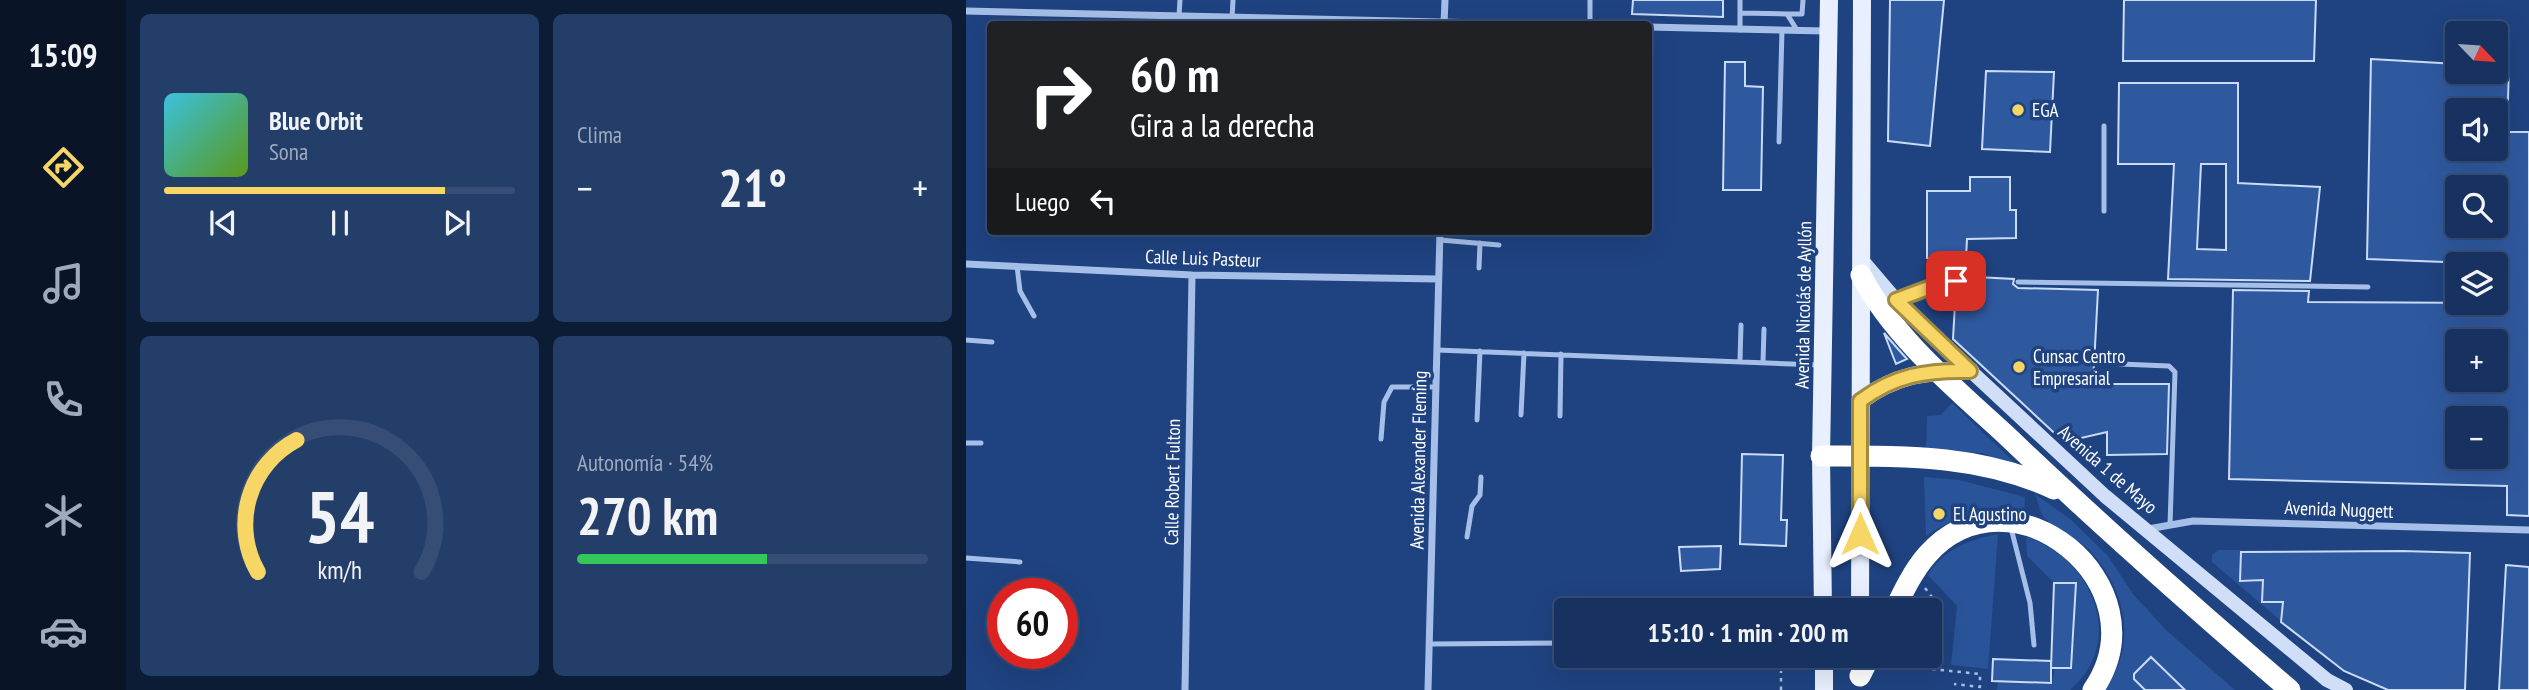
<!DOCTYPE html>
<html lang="es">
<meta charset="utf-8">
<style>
:root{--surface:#173261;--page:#243e6a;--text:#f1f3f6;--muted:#9eaabd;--line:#364d76;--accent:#f7d665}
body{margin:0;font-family:"PT Sans Narrow",sans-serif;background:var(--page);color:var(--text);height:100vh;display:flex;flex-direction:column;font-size:26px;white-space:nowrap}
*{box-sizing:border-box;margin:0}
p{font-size:23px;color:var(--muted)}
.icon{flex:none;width:38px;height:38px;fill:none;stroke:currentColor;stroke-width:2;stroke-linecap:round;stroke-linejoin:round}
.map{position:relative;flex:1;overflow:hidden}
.side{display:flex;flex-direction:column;gap:14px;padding:14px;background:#0d1c35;width:840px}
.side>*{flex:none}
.guide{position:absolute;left:21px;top:21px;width:665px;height:214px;border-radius:7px;box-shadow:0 7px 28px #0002,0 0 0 2px var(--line);background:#202124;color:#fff;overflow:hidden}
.needle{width:46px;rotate:115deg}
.tools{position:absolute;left:1479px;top:21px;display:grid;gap:14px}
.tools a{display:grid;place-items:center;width:63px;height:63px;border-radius:7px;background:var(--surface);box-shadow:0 7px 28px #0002,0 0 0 2px var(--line);font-size:35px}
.speed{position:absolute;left:21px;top:578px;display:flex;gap:14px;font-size:35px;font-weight:700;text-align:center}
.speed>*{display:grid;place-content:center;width:91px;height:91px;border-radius:50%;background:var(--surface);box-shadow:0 7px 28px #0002,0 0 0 2px var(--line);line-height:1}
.speed .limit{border:10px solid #d22;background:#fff;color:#111}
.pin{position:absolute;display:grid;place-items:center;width:60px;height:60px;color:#fff;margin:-30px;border-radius:14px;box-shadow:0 4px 10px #0006}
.me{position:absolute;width:77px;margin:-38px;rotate:0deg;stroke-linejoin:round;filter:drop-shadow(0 0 5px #0008)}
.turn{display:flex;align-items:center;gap:24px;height:147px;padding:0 28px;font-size:32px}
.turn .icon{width:91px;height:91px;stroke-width:2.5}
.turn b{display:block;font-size:49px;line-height:60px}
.then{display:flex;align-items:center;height:66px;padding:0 28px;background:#0003;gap:14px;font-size:26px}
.big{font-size:52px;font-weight:700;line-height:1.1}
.side .widget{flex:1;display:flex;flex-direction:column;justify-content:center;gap:10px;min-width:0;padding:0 24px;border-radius:10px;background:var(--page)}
.side .dial{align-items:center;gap:0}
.dial svg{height:182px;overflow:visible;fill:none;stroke:var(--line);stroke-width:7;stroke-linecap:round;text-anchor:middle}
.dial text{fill:var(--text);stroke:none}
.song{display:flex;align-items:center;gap:21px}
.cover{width:84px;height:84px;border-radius:10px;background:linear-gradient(135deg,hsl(190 70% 55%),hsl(90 70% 35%))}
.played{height:7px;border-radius:4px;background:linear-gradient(90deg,var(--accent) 80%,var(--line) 80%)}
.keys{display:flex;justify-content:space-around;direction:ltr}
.heat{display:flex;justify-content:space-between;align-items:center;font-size:38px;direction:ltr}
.charge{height:10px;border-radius:5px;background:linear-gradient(90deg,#34c759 54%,var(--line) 0)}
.side .tiles{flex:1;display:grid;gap:14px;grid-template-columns:repeat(2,1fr)}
.trip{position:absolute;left:588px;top:598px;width:388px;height:70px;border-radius:7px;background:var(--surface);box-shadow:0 7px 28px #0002,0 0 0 2px var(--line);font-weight:700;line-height:70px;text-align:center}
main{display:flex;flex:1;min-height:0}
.tab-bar{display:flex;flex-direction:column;width:126px;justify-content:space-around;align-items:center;background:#091427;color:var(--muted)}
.tab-bar .icon{width:49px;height:49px}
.tab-bar .active{color:var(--accent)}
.tab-bar b{font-size:32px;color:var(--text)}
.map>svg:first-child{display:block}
</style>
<main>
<nav class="tab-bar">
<b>15:09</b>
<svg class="icon active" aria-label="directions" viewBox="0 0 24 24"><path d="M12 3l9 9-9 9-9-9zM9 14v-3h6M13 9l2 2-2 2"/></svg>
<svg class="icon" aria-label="music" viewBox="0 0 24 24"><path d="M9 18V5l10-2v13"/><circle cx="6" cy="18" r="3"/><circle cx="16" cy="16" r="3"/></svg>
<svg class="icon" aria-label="phone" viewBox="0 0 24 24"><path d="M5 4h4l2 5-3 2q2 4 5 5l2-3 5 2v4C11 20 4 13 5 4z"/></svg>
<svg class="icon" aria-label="climate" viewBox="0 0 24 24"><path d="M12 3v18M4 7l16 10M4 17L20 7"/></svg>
<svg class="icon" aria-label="car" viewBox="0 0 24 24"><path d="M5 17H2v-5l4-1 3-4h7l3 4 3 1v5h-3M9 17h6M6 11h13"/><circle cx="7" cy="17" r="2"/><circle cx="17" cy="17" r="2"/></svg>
</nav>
<section class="side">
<div class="tiles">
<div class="widget">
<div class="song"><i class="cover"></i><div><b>Blue Orbit</b><p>Sona</p></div></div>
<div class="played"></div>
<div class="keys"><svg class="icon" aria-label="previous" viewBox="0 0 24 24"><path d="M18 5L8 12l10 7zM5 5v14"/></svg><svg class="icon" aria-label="pause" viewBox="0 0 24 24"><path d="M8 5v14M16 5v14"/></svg><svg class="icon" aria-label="next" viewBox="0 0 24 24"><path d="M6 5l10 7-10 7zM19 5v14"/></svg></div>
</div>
<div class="widget"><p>Clima</p>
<div class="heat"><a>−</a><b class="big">21°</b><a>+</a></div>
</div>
<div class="widget dial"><svg viewBox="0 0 100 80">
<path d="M14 69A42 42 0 1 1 86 69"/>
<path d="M14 69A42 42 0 0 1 31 11" stroke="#f7d665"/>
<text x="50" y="56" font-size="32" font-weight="700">54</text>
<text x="50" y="72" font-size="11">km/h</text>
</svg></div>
<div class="widget"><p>Autonomía · 54%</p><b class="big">270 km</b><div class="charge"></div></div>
</div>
</section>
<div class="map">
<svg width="1563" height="690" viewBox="0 0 1563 690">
<rect width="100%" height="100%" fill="#1f4381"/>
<path fill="#295499" d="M 986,403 L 1051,465 L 1016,453 L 960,451 L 961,416 L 975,415 Z
M 958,477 L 993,480 L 1059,497 L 1058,513 C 1022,506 990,515 960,536 Z
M 1069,494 L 1104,519 L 1142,556 L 1167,594 L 1200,630 L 1269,690 L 1139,690 C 1172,645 1160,589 1124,551 C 1113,539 1082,525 1076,515 C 1073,509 1072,500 1069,494 Z
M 1032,534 L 1022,669 L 985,665 L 991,606 L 962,575 C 976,550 1005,539 1032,534 Z
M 1060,537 C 1125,557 1162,640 1104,690 L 1031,690 L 1032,682 L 1086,684 L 1089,668 L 1108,644 L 1110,583 L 1088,583 L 1061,556 Z
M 1253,550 L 1275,550 L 1274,581 L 1297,580 L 1296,602 L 1317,603 L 1315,621 L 1246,562 L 1246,555 Z"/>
<path fill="#2f599f" stroke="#c9dbf6" stroke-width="2" fill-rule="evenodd" d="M 667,0 L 757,0 L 757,17 L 666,14 Z
M 924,0 L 978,0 L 964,146 L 922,141 Z
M 1158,0 L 1350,0 L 1348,61 L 1157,61 Z
M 1405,59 L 1491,64 L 1491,72 L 1530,72 L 1530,66 L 1543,67 L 1541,132 L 1563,132 L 1563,516 L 1541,515 L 1541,486 L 1263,479 L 1267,290 L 1343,291 L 1342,302 L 1530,303 L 1530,264 L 1401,259 ZM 1491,110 L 1530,110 L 1530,149 L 1491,149 ZM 1491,187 L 1530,187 L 1530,226 L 1491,226 ZM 1491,341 L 1530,341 L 1530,380 L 1491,380 ZM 1491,418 L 1530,418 L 1530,457 L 1491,457 Z
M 759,62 L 779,62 L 779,86 L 797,87 L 795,190 L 757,190 Z
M 1020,71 L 1088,72 L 1084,152 L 1016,149 Z
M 1153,83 L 1272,83 L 1272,183 L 1354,187 L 1344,281 L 1202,279 L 1208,164 L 1152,164 ZM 1235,164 L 1260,164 L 1260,250 L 1231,249 Z
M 1004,177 L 1044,177 L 1044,210 L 1050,210 L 1050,238 L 1001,239 L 1000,258 L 961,258 L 961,191 L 1004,191 Z
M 991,276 L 1048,279 L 1047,284 L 1052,288 L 1132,290 L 1127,384 L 1203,384 L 1201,454 L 1141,455 L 1141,432 L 1098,442 L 987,339 L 990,286 L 995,282 Z
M 918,333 L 932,349 L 941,359 L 930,364 Z
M 776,454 L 817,455 L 815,520 L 821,520 L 820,546 L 774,544 Z
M 755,546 L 754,569 L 715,571 L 713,547 Z
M 1437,551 L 1504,553 L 1499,690 L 1422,690 L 1378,671 L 1315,622 L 1317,602 L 1296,602 L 1297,580 L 1274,581 L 1275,552 Z
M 1540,565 L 1563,567 L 1563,690 L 1533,690 Z
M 1088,583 L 1110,583 L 1105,668 L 1085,668 Z
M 1185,657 L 1219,690 L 1179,690 L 1168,679 L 1168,674 Z
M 1027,659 L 1085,661 L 1085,683 L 1026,681 Z"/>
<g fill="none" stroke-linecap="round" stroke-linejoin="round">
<path stroke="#a5bfe8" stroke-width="2.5" stroke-dasharray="3.5 5" stroke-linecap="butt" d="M 959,588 L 970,602 L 966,669 L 1014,674 L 1014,687 L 988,684
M 815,690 L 815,671"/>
<path stroke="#a5bfe8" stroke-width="5" d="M 775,13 L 821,14 L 831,30
M 821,14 L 836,14 L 837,0
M 213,16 L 214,0
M 266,18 L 267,0
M 624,24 L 624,0
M 774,30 L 774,0
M 813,142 L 816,30
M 1138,211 L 1138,126
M 474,240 L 533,245
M 51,266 L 54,291 L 68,316
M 513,268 L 514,243
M 1052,282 L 1402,287
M 933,299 L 981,281 L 990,281
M 0,340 L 26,342
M 471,350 L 852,365
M 774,360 L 775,325
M 797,362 L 798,329
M 1154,364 L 1203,366 L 1209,372 L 1204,525
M 555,415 L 558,353
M 594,416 L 595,354
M 511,420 L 514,351
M 415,439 L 418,402 L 426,387 L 470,387
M 0,443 L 15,443
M 1045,528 L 1064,603 L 1068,645
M 501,537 L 506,506 L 514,495 L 515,477
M 0,558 L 54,562
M 712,611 L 725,602 L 796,600
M 464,644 L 600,643"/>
<path stroke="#a5bfe8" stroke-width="7" d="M 0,11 L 560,24
M 478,24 L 479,0
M 682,27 L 860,31
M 0,264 L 226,275 L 472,279
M 1182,529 L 1227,521 L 1563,530
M 219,690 L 226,275
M 462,690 L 474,231"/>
<path stroke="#d0def7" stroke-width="14" d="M 896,260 L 937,308 L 1139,496 L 1361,680 L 1380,690"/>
<path stroke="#e8effe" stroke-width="18" d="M 894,401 C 929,375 961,370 1004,371
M 857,611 L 855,456 L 863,0
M 894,611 L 896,0
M 858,656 L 858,690"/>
<path stroke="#fff" stroke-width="21" d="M 895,275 C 927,337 989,388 1040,435 C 1132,523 1227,607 1324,690
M 855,456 C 936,456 1013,454 1088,489
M 928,611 C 937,592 947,571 961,555 C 1045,460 1199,585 1127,690
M 894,676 L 904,656"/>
</g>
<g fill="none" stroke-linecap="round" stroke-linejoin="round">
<defs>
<path id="route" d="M 894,534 L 894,401 C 929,375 960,370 1004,371 L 930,300 L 981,281 L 990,281"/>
</defs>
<use href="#route" stroke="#a18b42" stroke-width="18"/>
<use href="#route" stroke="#f7d665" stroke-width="12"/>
</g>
<g fill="#f7d665" stroke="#1f4381" stroke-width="2.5">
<circle cx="1052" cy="110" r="7"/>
<circle cx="1053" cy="367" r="7"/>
<circle cx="973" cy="514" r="7"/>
</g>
<g text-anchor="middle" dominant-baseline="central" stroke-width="7" stroke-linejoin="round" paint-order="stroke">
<g font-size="19" fill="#fff" stroke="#1f4381" text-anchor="start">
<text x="1066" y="110">EGA</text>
<text x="1067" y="356">Cunsac Centro<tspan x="1067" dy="22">Empresarial</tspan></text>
<text x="987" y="514">El Agustino</text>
</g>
<g font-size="19" fill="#fff" stroke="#1f4381">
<text transform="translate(237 258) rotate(2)">Calle Luis Pasteur</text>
<text transform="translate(837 305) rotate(-89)">Avenida Nicolás de Ayllón</text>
<text transform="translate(452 460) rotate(-89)">Avenida Alexander Fleming</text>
<text transform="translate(1142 469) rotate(41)">Avenida 1 de Mayo</text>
<text transform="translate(206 482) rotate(-89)">Calle Robert Fulton</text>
<text transform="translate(1373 509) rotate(2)">Avenida Nuggett</text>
</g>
</g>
</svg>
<div class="tools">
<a><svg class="needle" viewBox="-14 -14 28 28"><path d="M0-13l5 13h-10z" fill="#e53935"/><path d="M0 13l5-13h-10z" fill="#9eaabd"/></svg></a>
<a><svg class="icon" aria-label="sound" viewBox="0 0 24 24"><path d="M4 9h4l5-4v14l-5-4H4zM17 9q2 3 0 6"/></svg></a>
<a><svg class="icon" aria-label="search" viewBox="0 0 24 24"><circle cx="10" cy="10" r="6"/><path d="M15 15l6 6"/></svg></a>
<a><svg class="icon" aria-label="layers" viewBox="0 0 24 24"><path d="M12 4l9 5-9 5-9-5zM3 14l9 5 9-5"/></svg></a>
<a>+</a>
<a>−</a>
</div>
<div class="speed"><div class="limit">60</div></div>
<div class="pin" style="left:990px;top:281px;background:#d93025"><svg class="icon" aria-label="arrive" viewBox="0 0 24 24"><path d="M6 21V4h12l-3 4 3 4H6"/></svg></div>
<svg class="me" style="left:894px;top:534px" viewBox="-20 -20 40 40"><path d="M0-17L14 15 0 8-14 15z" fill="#f7d665" stroke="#fff" stroke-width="4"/></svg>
<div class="trip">15:10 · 1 min · 200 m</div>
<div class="guide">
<div class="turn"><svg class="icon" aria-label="right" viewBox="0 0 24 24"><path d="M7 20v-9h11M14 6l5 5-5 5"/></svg><div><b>60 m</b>Gira a la derecha</div></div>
<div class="then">Luego<svg class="icon" aria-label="left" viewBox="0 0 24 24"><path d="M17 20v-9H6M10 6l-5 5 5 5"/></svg></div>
</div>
</div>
</main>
